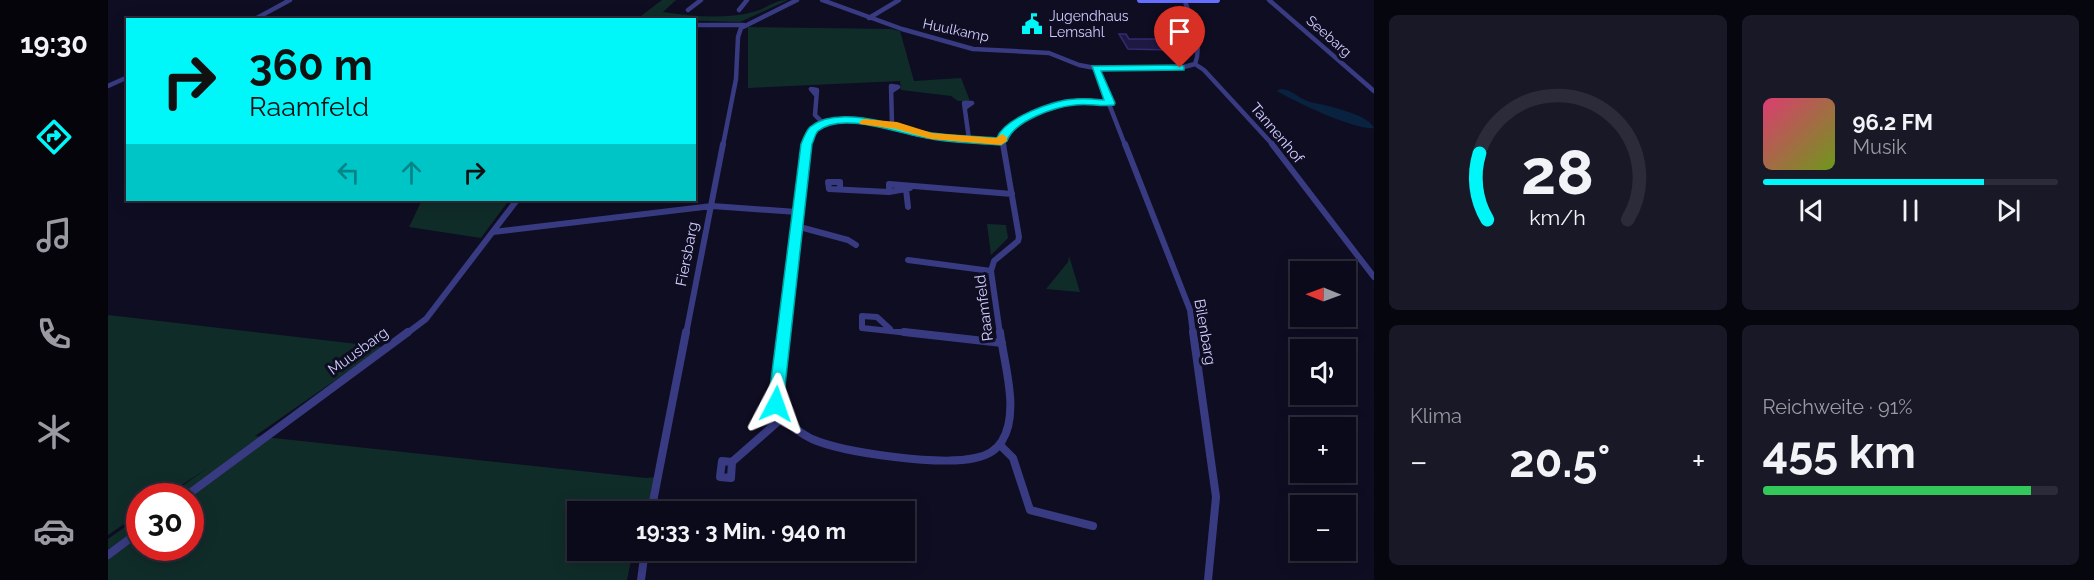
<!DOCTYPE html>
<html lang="de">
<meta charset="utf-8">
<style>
:root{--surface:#0b0a1a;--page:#191827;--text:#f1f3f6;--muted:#9a9aa2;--line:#2b2b39;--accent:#00f7f9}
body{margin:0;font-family:Raleway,sans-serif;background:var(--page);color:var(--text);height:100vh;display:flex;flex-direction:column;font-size:22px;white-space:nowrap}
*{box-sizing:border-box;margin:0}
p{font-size:20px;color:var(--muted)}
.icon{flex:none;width:33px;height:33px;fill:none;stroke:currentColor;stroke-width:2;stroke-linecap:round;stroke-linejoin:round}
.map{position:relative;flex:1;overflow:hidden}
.details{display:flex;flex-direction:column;gap:15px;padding:15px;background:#06060e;width:720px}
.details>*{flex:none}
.top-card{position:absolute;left:18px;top:18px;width:570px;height:183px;border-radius:0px;box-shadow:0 3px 15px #0003,0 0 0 2px var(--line);background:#00f7f9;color:#111;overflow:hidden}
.needle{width:39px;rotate:271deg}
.fabs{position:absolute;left:1182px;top:261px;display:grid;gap:12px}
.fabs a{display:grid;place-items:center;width:66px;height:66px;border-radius:0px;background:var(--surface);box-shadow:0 3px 15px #0003,0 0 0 2px var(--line);font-size:30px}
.speed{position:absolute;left:18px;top:483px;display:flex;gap:12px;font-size:30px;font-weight:700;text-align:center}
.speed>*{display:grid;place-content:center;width:78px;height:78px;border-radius:50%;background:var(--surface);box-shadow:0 3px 15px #0003,0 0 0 2px var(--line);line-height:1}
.speed .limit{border:9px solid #d22;background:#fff;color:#111}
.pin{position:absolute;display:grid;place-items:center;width:51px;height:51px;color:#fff;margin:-62px -26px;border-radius:50% 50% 50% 0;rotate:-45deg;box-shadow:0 0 6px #0007}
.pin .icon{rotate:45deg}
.me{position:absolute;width:66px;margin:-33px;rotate:4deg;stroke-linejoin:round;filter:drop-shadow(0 0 4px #0008)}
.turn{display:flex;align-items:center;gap:21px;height:126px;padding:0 24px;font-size:27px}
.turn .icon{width:78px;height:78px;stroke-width:2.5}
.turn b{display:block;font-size:42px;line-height:51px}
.lanes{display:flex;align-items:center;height:57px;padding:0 24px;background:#0003;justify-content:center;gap:30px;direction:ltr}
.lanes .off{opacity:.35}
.big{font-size:45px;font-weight:700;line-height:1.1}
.details .tile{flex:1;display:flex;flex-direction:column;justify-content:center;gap:9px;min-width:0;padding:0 21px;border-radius:9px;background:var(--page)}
.details .dial{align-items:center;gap:0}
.dial svg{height:156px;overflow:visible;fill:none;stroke:var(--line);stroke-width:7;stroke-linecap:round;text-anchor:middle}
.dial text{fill:var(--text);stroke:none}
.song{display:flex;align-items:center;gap:18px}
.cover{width:72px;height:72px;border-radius:9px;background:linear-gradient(135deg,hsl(340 70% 55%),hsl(80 70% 35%))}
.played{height:6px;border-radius:3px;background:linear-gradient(90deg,var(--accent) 75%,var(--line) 75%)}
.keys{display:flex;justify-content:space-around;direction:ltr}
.heat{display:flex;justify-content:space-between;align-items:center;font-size:33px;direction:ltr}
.charge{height:9px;border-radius:4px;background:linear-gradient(90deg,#34c759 91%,var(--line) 0)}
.details .tiles{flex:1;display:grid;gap:15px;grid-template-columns:repeat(2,1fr)}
.trip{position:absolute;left:459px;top:501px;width:348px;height:60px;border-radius:0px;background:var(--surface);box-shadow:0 3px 15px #0003,0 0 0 2px var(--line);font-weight:700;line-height:60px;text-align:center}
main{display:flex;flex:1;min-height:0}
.dock{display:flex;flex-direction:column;width:108px;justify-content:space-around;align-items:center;background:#04040a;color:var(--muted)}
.dock .icon{width:42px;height:42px}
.dock .current{color:var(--accent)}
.dock b{font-size:27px;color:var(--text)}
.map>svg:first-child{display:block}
</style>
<main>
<nav class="dock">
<b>19:30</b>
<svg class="icon current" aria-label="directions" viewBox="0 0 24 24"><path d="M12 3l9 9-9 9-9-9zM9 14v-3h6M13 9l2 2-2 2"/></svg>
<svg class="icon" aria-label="music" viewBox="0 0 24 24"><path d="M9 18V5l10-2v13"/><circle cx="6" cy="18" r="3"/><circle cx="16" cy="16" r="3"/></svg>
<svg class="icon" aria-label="phone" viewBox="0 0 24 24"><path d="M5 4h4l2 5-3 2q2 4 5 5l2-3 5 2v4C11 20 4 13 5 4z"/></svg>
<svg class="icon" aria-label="climate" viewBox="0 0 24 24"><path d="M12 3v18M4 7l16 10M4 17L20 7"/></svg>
<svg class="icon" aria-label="car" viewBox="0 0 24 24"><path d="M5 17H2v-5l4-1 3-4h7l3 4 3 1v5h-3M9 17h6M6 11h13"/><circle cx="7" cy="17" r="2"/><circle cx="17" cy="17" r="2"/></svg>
</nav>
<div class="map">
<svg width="1266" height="580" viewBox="0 0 1266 580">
<rect width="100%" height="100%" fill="#0f0d22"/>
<path fill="#102c29" d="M 554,0 L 568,0 L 555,12 C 584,16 616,20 645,12 C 658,9 666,0 680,0 L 632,22 L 529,19 Z
M 640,27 L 783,29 L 792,31 L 806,81 L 853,78 L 862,101 L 850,101 L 843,96 L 793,90 L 792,81 L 640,88 Z
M 314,200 L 401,200 L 373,238 L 301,227 Z
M 879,224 L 898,225 L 900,238 L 883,255 Z
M 961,256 L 972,292 L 938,289 L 960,262 Z
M 0,315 L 275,347 L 147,436 L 538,478 L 549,477 L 538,511 L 470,512 L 470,550 L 525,551 L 519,580 L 0,580 L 0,539 L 31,517 L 32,548 L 82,548 L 82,496 L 60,496 L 101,467 L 57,496 L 32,496 L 31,514 L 0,535 Z"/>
<path fill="#092240" d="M 1172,89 C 1184,89 1191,99 1202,102 C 1216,105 1261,114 1266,128 C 1249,131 1185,101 1169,91 Z"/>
<path fill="#1e1943" stroke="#322b70" stroke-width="1.5" d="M 1011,34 L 1018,34 L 1021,39 L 1053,39 L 1063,50 L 1020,49 Z"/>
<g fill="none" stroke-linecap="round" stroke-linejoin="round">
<path stroke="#383b82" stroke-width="4.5" d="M 714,0 L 794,29 L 865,49 L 941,53 L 971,65 L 987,68 L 1072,68 L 1087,64
M 1161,0 L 1266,91
M 1077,1 C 1083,21 1095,44 1087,64
M 580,10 L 593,0
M 631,10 L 639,0
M 761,18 L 791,0
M 145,20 L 182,0
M 586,25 L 636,25
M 1087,64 L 1096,70 L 1165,145
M 987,68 L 1017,145
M 0,86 L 20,77
M 784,91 L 790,87 L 783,86 L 784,125
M 708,95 L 703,89 L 709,90 L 707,115 L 716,124
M 857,108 L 864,103 L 856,103 L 861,139
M 615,145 L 628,79 L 630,37 L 633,28 L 689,0
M 700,145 L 701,135 C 734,106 785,129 823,136 C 845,140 870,139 893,141
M 896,145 L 894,136 C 918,104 966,99 1002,103"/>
<path stroke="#383b82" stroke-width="6" d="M 1017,144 L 1082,310 L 1085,334
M 1164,144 L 1266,277
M 732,189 L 732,182 L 720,182 L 721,189 L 781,192 L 798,189
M 781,192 L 781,184 L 904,194
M 800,207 L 798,189 L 802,188
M 688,226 L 740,240 L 748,245
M 385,232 L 604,206 L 689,212
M 800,260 L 883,271
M 782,329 L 769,317 L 754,316 L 754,328 L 810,334
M 298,334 L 318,319 L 409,200
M 578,334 L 615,144
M 677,334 L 700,144
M 892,334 L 883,271 L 886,261 L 910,241 L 911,237 L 895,144"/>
<path stroke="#383b82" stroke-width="8" d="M 677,332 L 668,404 C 677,419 687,431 704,439 C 736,453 833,466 867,458 C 878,456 888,451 894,441 C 912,412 896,364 892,332
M 796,332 L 894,343
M 1085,332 L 1108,497 L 1100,580
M 892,445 L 905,458 L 922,510 L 985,526
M 614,461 L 624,462 L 623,478 L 612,477 Z
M 624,462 L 674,418
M 78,496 L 300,332
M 543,512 L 578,332
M 0,555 L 32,531
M 533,580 L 537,550"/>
<path stroke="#656fff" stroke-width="6" d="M 1032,0 L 1109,0"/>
</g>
<path fill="#00f7f9" stroke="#00a1a2" stroke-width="1.5" d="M 1072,65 L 1076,66 L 1076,70 L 993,71 L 1007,103 L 1006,105 C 993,107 980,103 967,105 C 946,107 906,121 899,141 L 893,145 C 870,143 846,143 824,139 C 796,136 735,110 710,131 C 707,134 706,140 704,144 L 675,404 L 673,409 L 662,409 L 660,404 L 693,144 C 695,139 698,131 702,127 C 731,103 792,128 824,133 C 845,136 868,136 889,138 C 896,118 946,100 967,99 C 976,98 986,99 996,100 L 984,66 Z"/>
<path fill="#f59e0b" d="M 756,119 L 789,122 L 824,133 L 888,138 L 894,134 L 899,137 L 899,141 L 893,145 L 823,139 L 788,129 L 752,124 L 751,122 Z"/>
<defs>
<symbol id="civic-bare" viewBox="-9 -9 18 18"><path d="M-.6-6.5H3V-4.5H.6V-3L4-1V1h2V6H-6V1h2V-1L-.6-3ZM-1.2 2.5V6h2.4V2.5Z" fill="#00f7f9" stroke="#0f0d22" stroke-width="2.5" paint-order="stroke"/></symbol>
</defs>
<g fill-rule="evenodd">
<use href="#civic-bare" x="909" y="9" width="30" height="30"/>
</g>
<g text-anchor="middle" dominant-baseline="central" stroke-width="6" stroke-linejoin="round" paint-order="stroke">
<g font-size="14" fill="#d0ceff" stroke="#0f0d22" text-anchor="start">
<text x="941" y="16">Jugendhaus<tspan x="941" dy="16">Lemsahl</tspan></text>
</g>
<g font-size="14" fill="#d0ceff" stroke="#0f0d22">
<text transform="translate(848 30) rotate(12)">Huulkamp</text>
<text transform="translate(1221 36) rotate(41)">Seebarg</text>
</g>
<g font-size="15" fill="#d0ceff" stroke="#0f0d22">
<text transform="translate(1169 133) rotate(50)">Tannenhof</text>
<text transform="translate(579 254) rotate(-79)">Fiersbarg</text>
<text transform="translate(876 308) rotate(-97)">Raamfeld</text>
<text transform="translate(1097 332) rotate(80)">Bilenbarg</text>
<text transform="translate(250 351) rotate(-36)">Muusbarg</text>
</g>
</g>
</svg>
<div class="fabs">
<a><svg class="needle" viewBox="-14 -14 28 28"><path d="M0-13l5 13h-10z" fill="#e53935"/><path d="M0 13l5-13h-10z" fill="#9a9aa2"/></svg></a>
<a><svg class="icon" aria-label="sound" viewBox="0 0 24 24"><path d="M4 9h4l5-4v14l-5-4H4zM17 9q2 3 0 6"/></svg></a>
<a>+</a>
<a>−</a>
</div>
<div class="speed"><div class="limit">30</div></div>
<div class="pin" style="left:1072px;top:68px;background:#d93025"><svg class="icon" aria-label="arrive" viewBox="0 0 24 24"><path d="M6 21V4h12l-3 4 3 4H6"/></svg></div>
<svg class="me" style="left:668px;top:404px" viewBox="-20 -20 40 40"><path d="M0-17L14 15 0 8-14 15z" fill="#00f7f9" stroke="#fff" stroke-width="4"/></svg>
<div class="trip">19:33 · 3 Min. · 940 m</div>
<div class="top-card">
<div class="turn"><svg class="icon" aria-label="right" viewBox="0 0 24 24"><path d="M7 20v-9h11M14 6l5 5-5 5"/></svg><div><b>360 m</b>Raamfeld</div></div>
<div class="lanes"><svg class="icon off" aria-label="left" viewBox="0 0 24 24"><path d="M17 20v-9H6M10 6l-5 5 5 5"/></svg><svg class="icon off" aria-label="ahead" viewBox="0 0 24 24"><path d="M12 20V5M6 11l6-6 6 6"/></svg><svg class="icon" aria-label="right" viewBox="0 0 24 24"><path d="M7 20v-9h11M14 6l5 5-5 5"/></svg></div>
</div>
</div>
<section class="details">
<div class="tiles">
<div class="tile dial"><svg viewBox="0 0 100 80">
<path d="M14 69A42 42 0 1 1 86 69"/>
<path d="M14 69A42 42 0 0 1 10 35" stroke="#00f7f9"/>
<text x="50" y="56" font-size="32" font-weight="700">28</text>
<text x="50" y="72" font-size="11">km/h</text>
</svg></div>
<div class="tile">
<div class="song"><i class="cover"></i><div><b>96.2 FM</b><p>Musik</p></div></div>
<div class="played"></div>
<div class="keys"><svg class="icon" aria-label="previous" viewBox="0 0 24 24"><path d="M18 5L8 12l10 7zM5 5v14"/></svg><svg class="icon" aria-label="pause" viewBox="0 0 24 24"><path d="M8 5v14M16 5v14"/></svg><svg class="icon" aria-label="next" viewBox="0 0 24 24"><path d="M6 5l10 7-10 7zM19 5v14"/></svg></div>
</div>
<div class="tile"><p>Klima</p>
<div class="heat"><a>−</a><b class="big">20.5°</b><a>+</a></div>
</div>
<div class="tile"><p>Reichweite · 91%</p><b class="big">455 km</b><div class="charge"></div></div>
</div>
</section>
</main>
